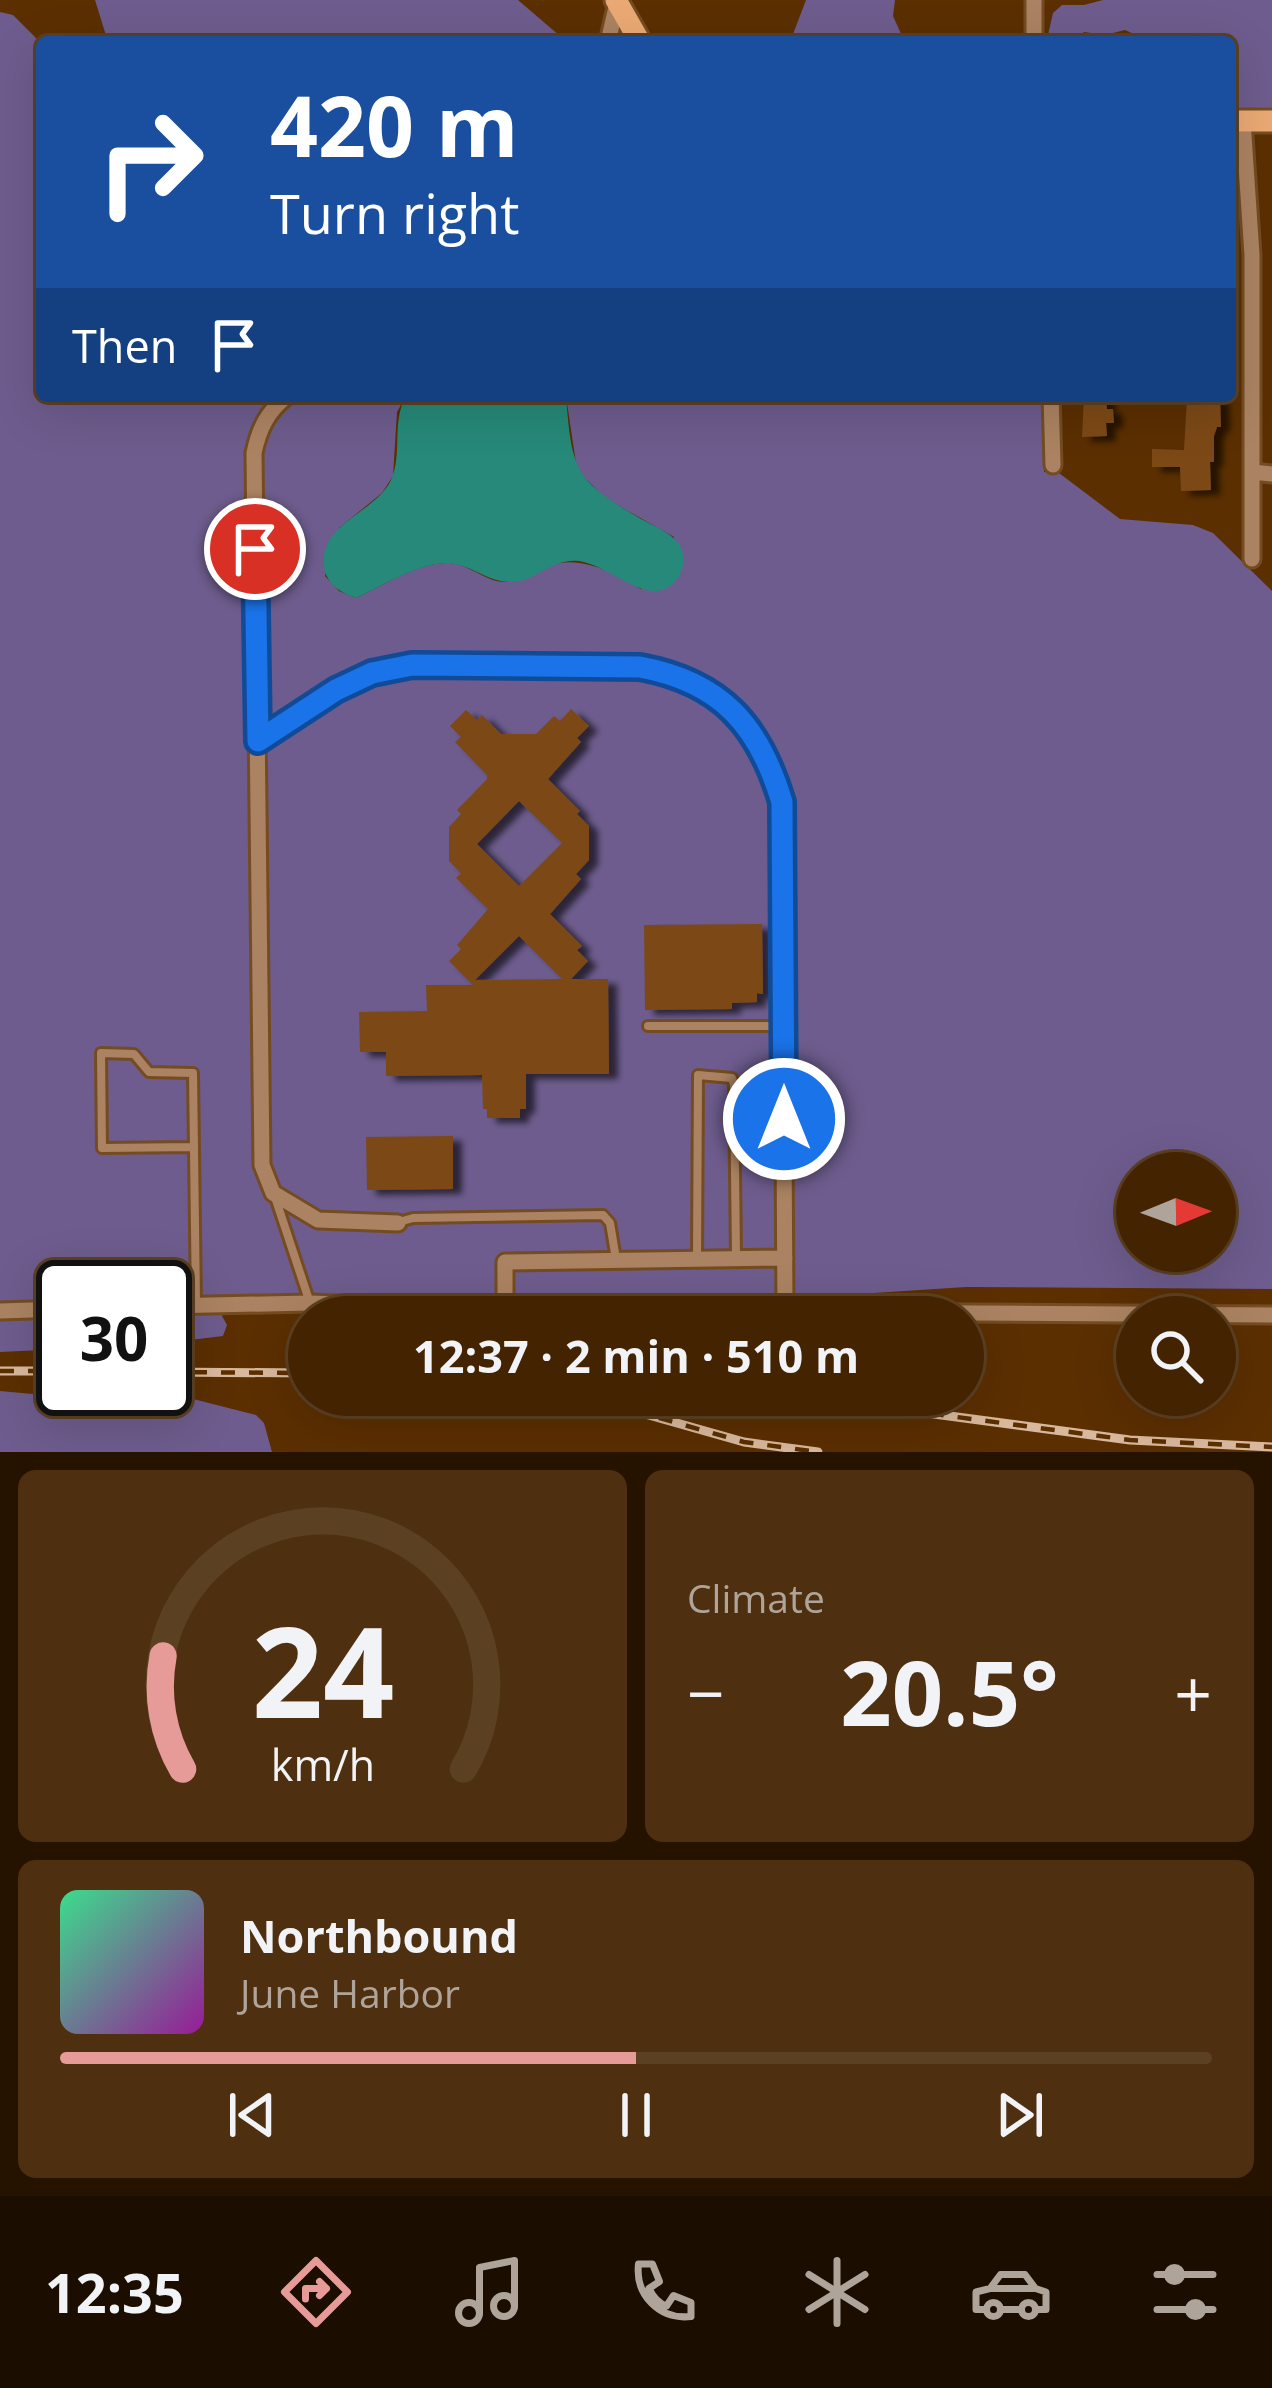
<!DOCTYPE html>
<meta charset="utf-8">
<style>
:root{--surface:#442300;--page:#4e2f0f;--text:#f1f3f6;--muted:#afa499;--line:#5c4022;--accent:#e69b98}
body{margin:0;font-family:"Open Sans",sans-serif;background:var(--page);color:var(--text);height:100vh;display:flex;flex-direction:column;font-size:45px;white-space:nowrap}
*{box-sizing:border-box;margin:0}
p{font-size:39px;color:var(--muted)}
.icon{flex:none;width:66px;height:66px;fill:none;stroke:currentColor;stroke-width:2;stroke-linecap:round;stroke-linejoin:round}
.map{position:relative;height:1452px;overflow:hidden}
.sheet{display:flex;flex-direction:column;gap:18px;padding:18px;background:#251300;flex:1}
.sheet>*{flex:none}
.guide{position:absolute;left:36px;top:36px;width:1200px;height:366px;border-radius:12px;box-shadow:0 12px 48px #0002,0 0 0 3px var(--line);background:#1a4fa0;color:#fff;overflow:hidden}
.needle{width:78px;rotate:89deg}
.tools{position:absolute;left:1116px;top:1152px;display:grid;gap:24px}
.tools a{display:grid;place-items:center;width:120px;height:120px;border-radius:50%;background:var(--surface);box-shadow:0 12px 48px #0002,0 0 0 3px var(--line);font-size:60px}
.speed{position:absolute;left:36px;top:1260px;display:flex;gap:24px;font-size:60px;font-weight:700;text-align:center}
.speed>*{display:grid;place-content:center;width:156px;height:156px;border-radius:50%;background:var(--surface);box-shadow:0 12px 48px #0002,0 0 0 3px var(--line);line-height:1}
.speed .limit{border:6px solid #111;border-radius:18px;background:#fff;color:#111}
.pin{position:absolute;display:grid;place-items:center;width:102px;height:102px;color:#fff;margin:-51px;border:6px solid #fff;border-radius:50%;box-shadow:0 3px 12px #0007}
.me{position:absolute;width:132px;margin:-66px;rotate:0deg;stroke-linejoin:round;filter:drop-shadow(0 0 9px #0008)}
.turn{display:flex;align-items:center;gap:42px;height:252px;padding:0 36px;font-size:54px}
.turn .icon{width:156px;height:156px;stroke-width:2.5}
.turn b{display:block;font-size:84px;line-height:102px}
.then{display:flex;align-items:center;height:114px;padding:0 36px;background:#0003;gap:24px;font-size:45px}
.big{font-size:90px;font-weight:700;line-height:1.1}
.sheet .card{flex:1;display:flex;flex-direction:column;justify-content:center;gap:18px;min-width:0;padding:0 42px;border-radius:18px;background:var(--page)}
.sheet .dial{align-items:center;gap:0}
.dial svg{height:312px;overflow:visible;fill:none;stroke:var(--line);stroke-width:7;stroke-linecap:round;text-anchor:middle}
.dial text{fill:var(--text);stroke:none}
.song{display:flex;align-items:center;gap:36px}
.cover{width:144px;height:144px;border-radius:18px;background:linear-gradient(135deg,hsl(150 70% 55%),hsl(300 70% 35%))}
.played{height:12px;border-radius:6px;background:linear-gradient(90deg,var(--accent) 50%,var(--line) 50%)}
.keys{display:flex;justify-content:space-around;direction:ltr}
.heat{display:flex;justify-content:space-between;align-items:center;font-size:66px;direction:ltr}
.sheet .tiles{flex:1;display:grid;gap:18px;grid-template-columns:1fr 1fr}
.card:last-child{grid-column:span 2}
.trip{position:absolute;left:288px;top:1296px;width:696px;height:120px;border-radius:60px;background:var(--surface);box-shadow:0 12px 48px #0002,0 0 0 3px var(--line);font-weight:700;line-height:120px;text-align:center}
.menu{display:flex;height:192px;justify-content:space-around;align-items:center;background:#1b0e00;color:var(--muted)}
.menu .icon{width:84px;height:84px}
.menu .selected{color:var(--accent)}
.menu b{font-size:54px;color:var(--text)}
.map>svg:first-child{display:block}
</style>
<div class="map">
<svg width="1272" height="1452" viewBox="0 0 1272 1452">
<defs>
<filter id="shadow"><feDropShadow dx="9" dy="5" stdDeviation="3" flood-color="#0009"/></filter>
</defs>
<rect width="100%" height="100%" fill="#5b2f00"/>
<path fill="#6d5c8d" fill-rule="evenodd" d="M 95,0 L 518,0 L 567,42 L 108,42 Z
M 806,0 L 895,0 L 893,16 L 902,36 L 900,42 L 790,42 Z
M 1103,0 L 1272,0 L 1272,114 L 1230,107 L 1230,42 L 1187,39 L 1137,42 L 1134,34 L 1125,30 L 1105,35 L 1084,32 L 1073,42 L 1054,42 L 1048,35 L 1053,13 L 1062,5 L 1084,5 Z
M 0,12 L 13,15 L 42,44 L 42,396 L 406,396 L 397,412 L 393,476 L 382,493 L 339,528 L 325,576 L 339,591 L 356,598 C 385,585 429,555 460,565 C 475,570 488,581 503,582 C 522,583 530,574 546,567 C 578,553 613,572 641,589 L 674,537 L 605,498 L 577,470 L 566,396 L 1043,396 L 1044,472 L 1059,473 L 1120,519 L 1193,525 L 1213,533 L 1272,591 L 1272,1289 L 966,1287 L 843,1295 L 231,1296 L 222,1316 L 227,1325 L 223,1336 L 165,1343 L 165,1287 L 63,1287 L 63,1349 L 0,1352 ZM 1137,1173 L 1215,1173 L 1215,1251 L 1137,1251 Z
M 73,1389 L 154,1389 L 256,1415 L 264,1423 L 272,1452 L 0,1452 L 0,1391 L 33,1394 Z"/>
<path fill="#268979" d="M 406,396 L 566,396 C 572,472 575,480 641,519 C 654,526 670,532 679,544 C 691,562 678,590 656,591 C 633,592 605,565 579,561 C 556,558 540,576 520,581 C 495,586 481,571 459,565 C 427,556 384,586 356,598 C 340,592 327,585 324,567 C 318,523 376,513 391,480 C 403,453 391,423 406,396 Z"/>
<path fill="#7b4919" fill-rule="evenodd" filter="url(#shadow)" d="M 1084,396 L 1106,396 L 1107,409 L 1113,409 L 1114,423 L 1106,423 L 1107,436 L 1082,437 Z
M 1220,397 L 1221,427 L 1217,427 L 1214,436 L 1214,462 L 1210,462 L 1211,490 L 1181,491 L 1180,467 L 1152,467 L 1152,449 L 1184,450 L 1187,398 Z
M 571,709 L 589,726 L 577,738 L 581,742 L 548,779 L 580,811 L 577,814 L 589,826 L 589,860 L 576,874 L 581,879 L 550,914 L 582,946 L 577,950 L 588,961 L 571,979 L 608,979 L 609,1074 L 526,1074 L 526,1109 L 520,1109 L 520,1118 L 487,1118 L 487,1109 L 483,1109 L 482,1075 L 386,1076 L 386,1052 L 360,1052 L 359,1012 L 427,1011 L 426,985 L 473,985 L 449,961 L 461,949 L 457,945 L 488,909 L 456,878 L 461,873 L 449,861 L 449,827 L 461,814 L 457,810 L 487,779 L 487,775 L 455,742 L 461,737 L 450,726 L 466,710 L 477,720 L 482,715 L 501,734 L 536,734 L 554,716 L 560,721 ZM 519,801 L 562,843 L 519,886 L 477,844 ZM 519,936 L 562,979 L 475,980 Z
M 762,924 L 763,994 L 757,993 L 757,1002 L 732,1003 L 732,1009 L 645,1010 L 644,925 Z
M 453,1136 L 453,1189 L 367,1190 L 366,1137 Z"/>
<g fill="none" stroke-linecap="round" stroke-linejoin="round">
<defs>
<path id="lane" d="M 648,1026 L 782,1026
M 194,1147 L 102,1148 L 101,1053 L 134,1054 L 149,1072 L 193,1073 L 196,1304
M 274,1194 L 310,1303
M 399,1222 L 413,1218 L 603,1215 L 610,1223 L 616,1259
M 697,1258 L 698,1075 L 732,1078 L 734,1084 L 736,1256"/>
<path id="street" d="M 1034,0 L 1034,42
M 608,42 L 617,3
M 1243,121 L 1252,255 L 1252,559
M 287,396 C 267,412 259,429 254,453 L 262,1165 L 273,1193 L 318,1220 L 398,1223
M 1051,396 L 1053,465
M 1253,472 L 1272,474
M 258,741 L 336,690 L 372,673 L 412,665 L 640,666 C 720,682 759,726 782,802 L 785,1311
M 165,1306 L 310,1303 L 505,1310 L 1272,1315
M 505,1310 L 505,1262 L 785,1258
M 0,1311 L 63,1309"/>
<path id="secondary" d="M 616,0 L 640,42
M 1230,121 L 1272,121"/>
</defs>
<use href="#lane" stroke="#754c21" stroke-width="14"/>
<use href="#street" stroke="#754c21" stroke-width="21"/>
<use href="#secondary" stroke="#754c21" stroke-width="27"/>
<use href="#lane" stroke="#ab8362" stroke-width="8"/>
<use href="#street" stroke="#ab8362" stroke-width="15"/>
<use href="#secondary" stroke="#eaa974" stroke-width="21"/>
<defs>
<path id="rail" d="M 0,1371 L 63,1371
M 165,1372 L 309,1373
M 578,1395 L 744,1442 L 818,1452
M 791,1395 L 1130,1440 L 1272,1447"/>
</defs>
<use href="#rail" stroke="#d9b99d" stroke-width="9"/>
<use href="#rail" stroke="#5b2f00" stroke-width="4.5" stroke-dasharray="14" stroke-linecap="butt"/>
</g>
<g fill="none" stroke-linecap="round" stroke-linejoin="round">
<defs>
<path id="route" d="M 255,549 L 258,741 L 336,690 L 372,673 L 412,665 L 640,667 C 721,682 759,725 782,802 L 784,1119"/>
</defs>
<use href="#route" stroke="#114b97" stroke-width="30"/>
<use href="#route" stroke="#1a73e8" stroke-width="21"/>
</g>
</svg>
<div class="tools">
<a><svg class="needle" viewBox="-14 -14 28 28"><path d="M0-13l5 13h-10z" fill="#e53935"/><path d="M0 13l5-13h-10z" fill="#afa499"/></svg></a>
<a><svg class="icon" aria-label="search" viewBox="0 0 24 24"><circle cx="10" cy="10" r="6"/><path d="M15 15l6 6"/></svg></a>
</div>
<div class="speed"><div class="limit">30</div></div>
<div class="pin" style="left:255px;top:549px;background:#d93025"><svg class="icon" aria-label="arrive" viewBox="0 0 24 24"><path d="M6 21V4h12l-3 4 3 4H6"/></svg></div>
<svg class="me" style="left:784px;top:1119px" viewBox="-20 -20 40 40"><circle r="17" fill="#1a73e8" stroke="#fff" stroke-width="3"/><path d="M0-11L8 9 0 5-8 9z" fill="#fff"/></svg>
<div class="trip">12:37 · 2 min · 510 m</div>
<div class="guide">
<div class="turn"><svg class="icon" aria-label="right" viewBox="0 0 24 24"><path d="M7 20v-9h11M14 6l5 5-5 5"/></svg><div><b>420 m</b>Turn right</div></div>
<div class="then">Then<svg class="icon" aria-label="arrive" viewBox="0 0 24 24"><path d="M6 21V4h12l-3 4 3 4H6"/></svg></div>
</div>
</div>
<section class="sheet">
<div class="tiles">
<div class="card dial"><svg viewBox="0 0 100 80">
<path d="M14 69A42 42 0 1 1 86 69"/>
<path d="M14 69A42 42 0 0 1 9 40" stroke="#e69b98"/>
<text x="50" y="56" font-size="32" font-weight="700">24</text>
<text x="50" y="72" font-size="11">km/h</text>
</svg></div>
<div class="card"><p>Climate</p>
<div class="heat"><a>−</a><b class="big">20.5°</b><a>+</a></div>
</div>
<div class="card">
<div class="song"><i class="cover"></i><div><b>Northbound</b><p>June Harbor</p></div></div>
<div class="played"></div>
<div class="keys"><svg class="icon" aria-label="previous" viewBox="0 0 24 24"><path d="M18 5L8 12l10 7zM5 5v14"/></svg><svg class="icon" aria-label="pause" viewBox="0 0 24 24"><path d="M8 5v14M16 5v14"/></svg><svg class="icon" aria-label="next" viewBox="0 0 24 24"><path d="M6 5l10 7-10 7zM19 5v14"/></svg></div>
</div>
</div>
</section>
<nav class="menu">
<b>12:35</b>
<svg class="icon selected" aria-label="directions" viewBox="0 0 24 24"><path d="M12 3l9 9-9 9-9-9zM9 14v-3h6M13 9l2 2-2 2"/></svg>
<svg class="icon" aria-label="music" viewBox="0 0 24 24"><path d="M9 18V5l10-2v13"/><circle cx="6" cy="18" r="3"/><circle cx="16" cy="16" r="3"/></svg>
<svg class="icon" aria-label="phone" viewBox="0 0 24 24"><path d="M5 4h4l2 5-3 2q2 4 5 5l2-3 5 2v4C11 20 4 13 5 4z"/></svg>
<svg class="icon" aria-label="climate" viewBox="0 0 24 24"><path d="M12 3v18M4 7l16 10M4 17L20 7"/></svg>
<svg class="icon" aria-label="car" viewBox="0 0 24 24"><path d="M5 17H2v-5l4-1 3-4h7l3 4 3 1v5h-3M9 17h6M6 11h13"/><circle cx="7" cy="17" r="2"/><circle cx="17" cy="17" r="2"/></svg>
<svg class="icon" aria-label="filters" viewBox="0 0 24 24"><path d="M4 7h16M4 17h16"/><circle cx="9" cy="7" r="2"/><circle cx="15" cy="17" r="2"/></svg>
</nav>
